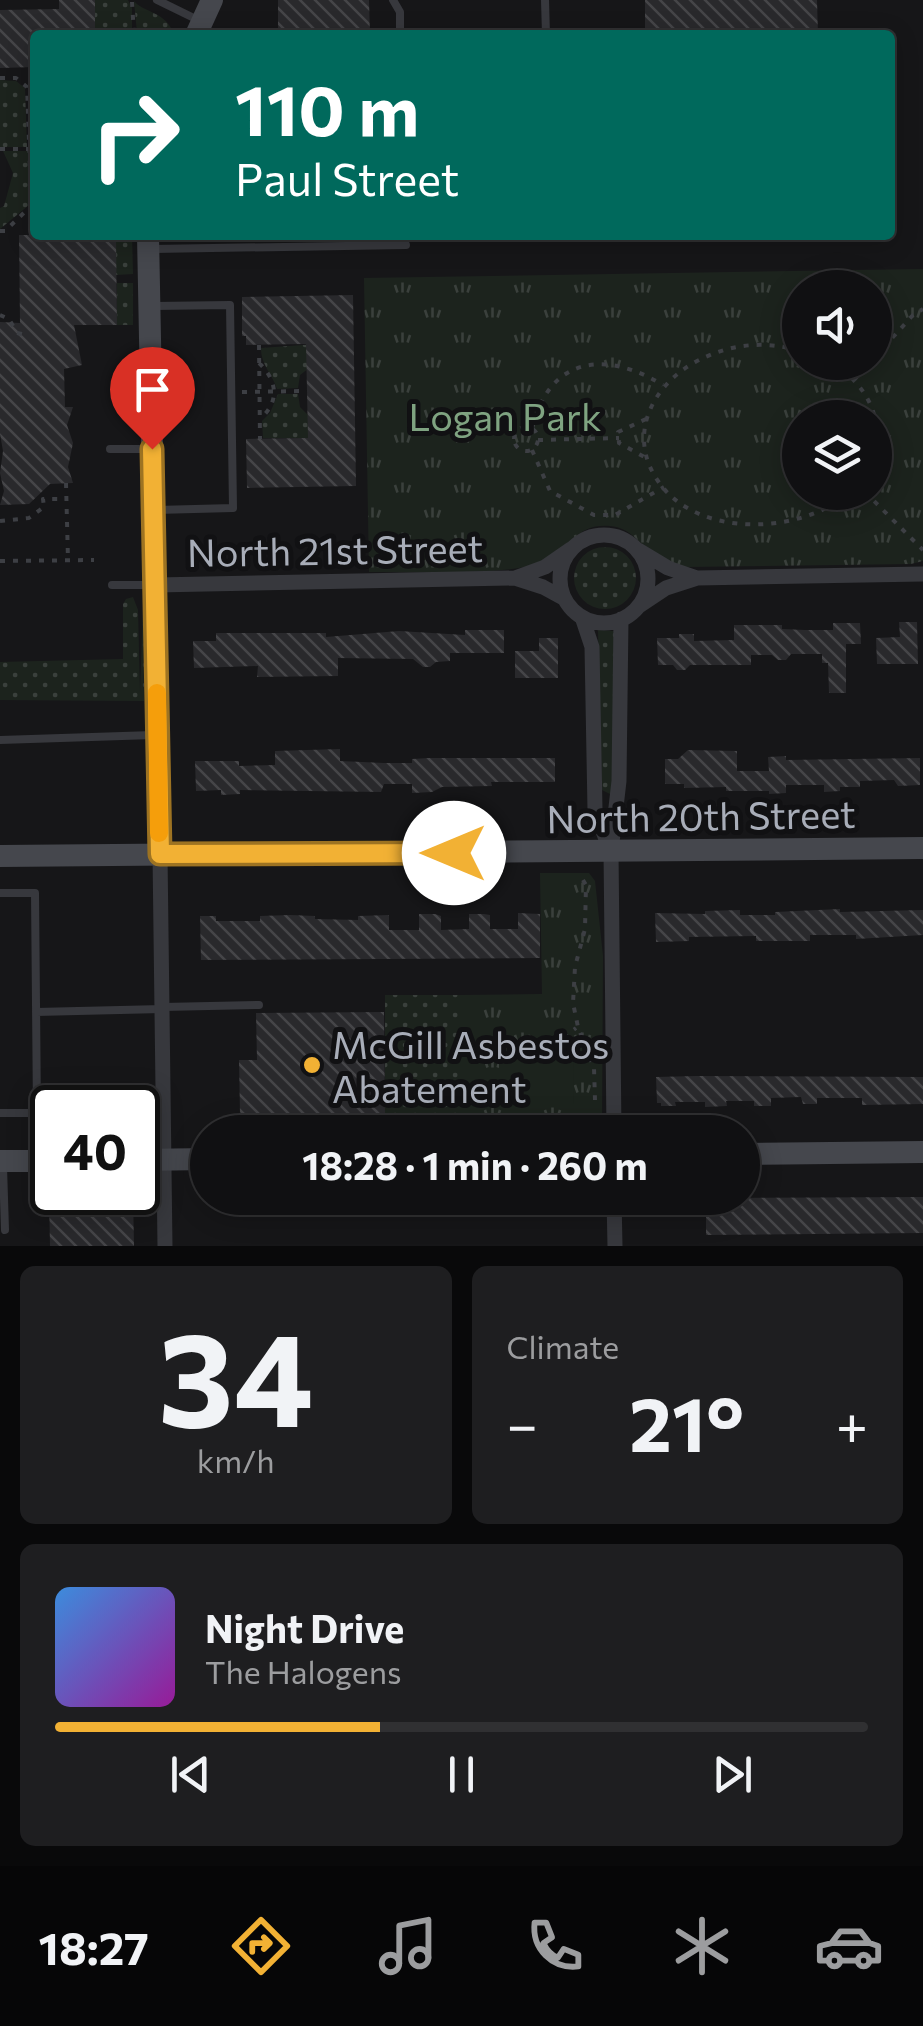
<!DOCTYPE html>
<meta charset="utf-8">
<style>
:root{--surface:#101012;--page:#1e1e20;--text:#f1f3f6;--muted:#9c9d9f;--line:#303032;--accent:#f2b134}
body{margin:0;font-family:Commissioner,sans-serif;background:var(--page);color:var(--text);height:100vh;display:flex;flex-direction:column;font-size:38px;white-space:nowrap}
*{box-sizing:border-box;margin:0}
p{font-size:32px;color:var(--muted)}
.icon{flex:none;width:55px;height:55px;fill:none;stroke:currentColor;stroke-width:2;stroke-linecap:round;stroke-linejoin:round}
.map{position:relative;height:1246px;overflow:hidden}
.side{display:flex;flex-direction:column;gap:20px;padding:20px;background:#09090a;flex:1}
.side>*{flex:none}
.hud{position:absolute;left:30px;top:30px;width:865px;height:210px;border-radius:10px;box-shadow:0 5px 25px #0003,0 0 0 2px var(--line);background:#00695c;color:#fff;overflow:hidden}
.fabs{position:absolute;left:782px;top:270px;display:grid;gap:20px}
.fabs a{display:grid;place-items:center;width:110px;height:110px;border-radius:50%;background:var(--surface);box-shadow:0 5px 25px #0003,0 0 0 2px var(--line);font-size:50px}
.speed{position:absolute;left:30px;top:1085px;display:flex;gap:20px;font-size:50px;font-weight:700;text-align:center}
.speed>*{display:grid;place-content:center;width:130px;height:130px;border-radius:50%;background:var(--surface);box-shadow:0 5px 25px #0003,0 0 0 2px var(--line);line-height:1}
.speed .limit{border:5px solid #111;border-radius:15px;background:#fff;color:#111}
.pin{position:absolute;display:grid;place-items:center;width:85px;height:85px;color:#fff;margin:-102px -42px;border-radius:50% 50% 50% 0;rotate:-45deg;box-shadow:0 0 10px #0007}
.pin .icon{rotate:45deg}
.me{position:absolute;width:110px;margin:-55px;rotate:270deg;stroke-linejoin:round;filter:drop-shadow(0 0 8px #0008)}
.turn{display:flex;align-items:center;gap:35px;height:210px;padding:0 40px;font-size:45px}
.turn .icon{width:130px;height:130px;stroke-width:2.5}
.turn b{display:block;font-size:70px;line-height:85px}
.big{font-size:75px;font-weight:700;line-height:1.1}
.side .card{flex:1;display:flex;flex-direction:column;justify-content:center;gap:15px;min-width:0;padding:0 35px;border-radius:15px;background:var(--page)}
.side .dial{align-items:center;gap:0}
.dial b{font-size:130px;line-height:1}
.song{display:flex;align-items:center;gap:30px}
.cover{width:120px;height:120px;border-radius:15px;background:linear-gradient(135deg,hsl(210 70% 55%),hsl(300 70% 35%))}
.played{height:10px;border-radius:5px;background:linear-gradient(90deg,var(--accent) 40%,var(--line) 40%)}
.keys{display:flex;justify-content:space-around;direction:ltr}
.heat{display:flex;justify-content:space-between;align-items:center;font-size:55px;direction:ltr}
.side .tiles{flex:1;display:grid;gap:20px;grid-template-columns:1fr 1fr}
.card:last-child{grid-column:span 2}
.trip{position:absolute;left:190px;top:1115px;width:570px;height:100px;border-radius:50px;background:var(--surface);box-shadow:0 5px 25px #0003,0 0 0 2px var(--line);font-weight:700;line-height:100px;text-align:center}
.menu{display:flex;height:160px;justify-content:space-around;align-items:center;background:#060607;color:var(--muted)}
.menu .icon{width:70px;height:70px}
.menu .active{color:var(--accent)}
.menu b{font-size:45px;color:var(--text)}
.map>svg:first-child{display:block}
</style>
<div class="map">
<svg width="923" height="1246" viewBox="0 0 923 1246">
<defs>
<pattern id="grass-dots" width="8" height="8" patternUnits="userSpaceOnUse" patternTransform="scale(2.5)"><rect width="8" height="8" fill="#1c231d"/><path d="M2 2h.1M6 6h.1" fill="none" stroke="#3a403c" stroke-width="1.8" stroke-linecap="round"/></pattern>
<pattern id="park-tufts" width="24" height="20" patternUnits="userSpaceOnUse" patternTransform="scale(2.5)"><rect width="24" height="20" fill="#1c231d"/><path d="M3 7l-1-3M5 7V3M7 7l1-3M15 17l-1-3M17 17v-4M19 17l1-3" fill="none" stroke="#3a403c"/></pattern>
<pattern id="building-back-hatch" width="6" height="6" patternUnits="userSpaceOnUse" patternTransform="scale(2.5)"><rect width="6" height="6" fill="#29292c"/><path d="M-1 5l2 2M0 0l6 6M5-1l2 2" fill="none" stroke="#454548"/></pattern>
</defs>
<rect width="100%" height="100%" fill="#161618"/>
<path fill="url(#grass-dots)" d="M 95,0 L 128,0 L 132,8 L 132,34 L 95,35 Z
M 134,1 C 143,12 164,12 172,30 L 170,35 L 137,33 Z
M 0,80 L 16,81 L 25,88 L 27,147 L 0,147 Z
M 3,151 L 28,151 L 29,205 L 0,229 L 0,208 L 4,206 L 13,173 Z
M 116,235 L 132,235 L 133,274 L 116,275 Z
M 117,283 L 133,283 L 133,325 L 117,325 Z
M 317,344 L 321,359 L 300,375 L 298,388 L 277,389 C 272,373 261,365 261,348 Z
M 278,394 L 298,394 L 300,407 L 311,418 L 317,438 L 263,438 L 262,421 L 270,413 Z
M574 578a31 31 0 1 1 62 0a31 31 0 1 1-62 0Z
M 133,597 L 138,610 L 140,693 L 143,607 L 144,701 L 0,700 L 0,662 L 123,659 L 123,604 L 126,599 Z
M 598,630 L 614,631 L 614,790 L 610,794 L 602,790 Z
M 385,995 L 462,995 L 462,1132 L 385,1132 Z"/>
<path fill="url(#park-tufts)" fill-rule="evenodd" d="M 923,269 L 923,561 L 911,564 L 683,567 C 673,563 663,559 655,554 C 638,544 632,528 610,526 C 574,523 572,550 545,561 C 510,577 412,571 369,572 L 364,278 ZM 800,288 L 875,288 L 875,362 L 800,362 ZM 800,418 L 875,418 L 875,492 L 800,492 Z
M 540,873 L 589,873 L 595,881 L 603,956 L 602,1120 L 589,1132 L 462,1132 L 462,995 L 542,994 Z"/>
<path fill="#1c231d" d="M 573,1057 L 574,1105 L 499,1105 L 499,1058 Z"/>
<path fill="url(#building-back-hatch)" d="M 59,0 L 95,0 L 95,35 L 35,35 L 35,67 L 0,68 L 0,10 L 59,9 Z
M 278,0 L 369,0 L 370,35 L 278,35 Z
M 645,0 L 817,0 L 818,35 L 645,35 Z
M 19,235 L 116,235 L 117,325 L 74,325 L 82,365 L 64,369 L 65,407 L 73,407 L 67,425 L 73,443 L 68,467 L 73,483 L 50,484 L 29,504 L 0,505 L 4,491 L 0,473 L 3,451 L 0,434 L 0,322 L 20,323 Z
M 353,295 L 356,486 L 247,488 L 246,439 L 308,438 L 306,344 L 246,345 L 246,336 L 242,336 L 242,297 Z
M 899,622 L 917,622 L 918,664 L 877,664 L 876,638 L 900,637 Z
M 833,623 L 860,623 L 861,644 L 846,644 L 846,693 L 829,693 L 828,663 L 822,663 L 822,654 L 791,654 L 786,660 L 778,660 L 772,655 L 751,655 L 751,665 L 690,665 L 685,670 L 677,670 L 673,665 L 658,665 L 657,638 L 679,638 L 679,634 L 694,634 L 694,641 L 734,640 L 734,625 L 782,625 L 782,629 L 805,630 L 833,630 Z
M 465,630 L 504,630 L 504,653 L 450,653 L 450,661 L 436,662 L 430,667 L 423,667 L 413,659 L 338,658 L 338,676 L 257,677 L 258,666 L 194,668 L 193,641 L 216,641 L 216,633 L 326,633 L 326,637 L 399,631 L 465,635 Z
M 539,638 L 558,638 L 558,678 L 515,678 L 515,651 L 539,651 Z
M 340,749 L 340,761 L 384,763 L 412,763 L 412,759 L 429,758 L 555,758 L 555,782 L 491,782 L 492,786 L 442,787 L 432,792 L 412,793 L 412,784 L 384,784 L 381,792 L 240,790 L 240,794 L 221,795 L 221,790 L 196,791 L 195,761 L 239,761 L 239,766 L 275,765 L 275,751 Z
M 688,750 L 737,751 L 737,771 L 769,771 L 768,757 L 786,756 L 786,760 L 920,758 L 920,785 L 898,786 L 894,780 L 860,781 L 860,787 L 840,787 L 840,791 L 824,792 L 824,785 L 786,785 L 786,793 L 769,794 L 769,791 L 726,791 L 726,787 L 684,788 L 684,784 L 665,784 L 665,759 L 678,759 Z
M 840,909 L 840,912 L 923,910 L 923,935 L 856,939 L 856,935 L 810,935 L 810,941 L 756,941 L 756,936 L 689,937 L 689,941 L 656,942 L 655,913 L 705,914 L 705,911 L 740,910 L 740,915 L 775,915 L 775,912 Z
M 518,913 L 540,914 L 540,958 L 201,960 L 200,916 L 216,916 L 216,921 L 260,921 L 260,916 L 290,915 L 315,916 L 315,919 L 358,920 L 358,916 L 389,915 L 389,930 L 419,930 L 419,914 L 435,914 L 441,916 L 441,930 L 469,929 L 469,914 L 484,914 L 490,915 L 490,929 L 518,929 Z
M 384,1012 L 385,1113 L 240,1114 L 239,1060 L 257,1060 L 256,1013 Z
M 696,1076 L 923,1077 L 923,1104 L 862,1105 L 862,1098 L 817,1098 L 817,1104 L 803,1104 L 801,1097 L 771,1098 L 771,1106 L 754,1106 L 754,1101 L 726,1101 L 727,1106 L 705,1107 L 705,1102 L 675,1102 L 676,1106 L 661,1106 L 661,1103 L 657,1103 L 656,1077 Z
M 133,1193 L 134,1246 L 50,1246 L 49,1195 Z
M 923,1197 L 923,1233 L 706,1235 L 706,1198 Z"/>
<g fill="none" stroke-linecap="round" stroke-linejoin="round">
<path stroke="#3d3f44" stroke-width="4" stroke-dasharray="5 8" stroke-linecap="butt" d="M 132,2 L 134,35
M 0,78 L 16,78 L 27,87 L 31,197 L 35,197
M 0,149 L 35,149
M 0,231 L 5,231 L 31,206 L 31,197
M 0,315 L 9,319 L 17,333 L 27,335
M 259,345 L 260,439
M 800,351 C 764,340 730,344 697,361 C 653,384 626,435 658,481 C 698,540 802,534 851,492
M 875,357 L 913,315 L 923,309
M 831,362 C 865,383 884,416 875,456
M 259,363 C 277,380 280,401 261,418
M 855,379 L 870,362
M 242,392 L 307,391
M 646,419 L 618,432 L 619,443 L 648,459
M514 439a12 12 0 1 1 24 0a12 12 0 1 1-24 0Z
M 532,429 C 549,356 606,350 663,385
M 538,440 L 619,438
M 532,450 L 550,491 L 594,515 L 615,515 L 664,487
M 66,483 L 68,560
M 865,492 L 923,550
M 0,521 L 29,518 L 44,507 L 43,499 L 66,499
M 0,561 L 94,560
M 583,880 L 586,885 L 585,929 L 575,967 L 573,1003 L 578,1027 L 594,1068 L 595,1100
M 529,1052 L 545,1051 L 576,1028"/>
<path stroke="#37383d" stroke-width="8" d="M 157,0 L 198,20
M 393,0 L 400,12 L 400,35
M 545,0 L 546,35
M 153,249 L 406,245
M 154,306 L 230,305 L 233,508 L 156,510
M 110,449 L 148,449
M 112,585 L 151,585
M 0,740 L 153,735
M 0,893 L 35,893 L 37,1113 L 0,1113
M 163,1007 L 259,1005
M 36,1012 L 162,1009
M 3,1166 L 5,1230"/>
<path stroke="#37383d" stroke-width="15" d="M560 579a44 44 0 1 1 88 0a44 44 0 1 1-88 0Z
M 638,550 L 668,568 L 697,578
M 515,578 L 543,587 L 565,599
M 156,585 L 515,578 L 545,567 L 571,549
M 639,606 L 666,588 L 697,578 L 923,574
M 582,617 L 592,647 L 595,810 L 609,847
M 160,854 L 165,1246
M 614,1132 L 611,851 L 619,781 L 621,619
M 614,1198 L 615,1246"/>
<path stroke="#45474d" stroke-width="22" d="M 196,35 L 212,0
M 148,235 L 160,854
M 0,856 L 923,848
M 742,1154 L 923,1152
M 138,1160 L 208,1159
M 0,1161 L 52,1161"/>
</g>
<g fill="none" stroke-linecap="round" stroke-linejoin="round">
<defs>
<path id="route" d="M 152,449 L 160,854 L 454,853"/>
</defs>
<use href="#route" stroke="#9d7322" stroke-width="25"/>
<use href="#route" stroke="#f2b134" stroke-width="18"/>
<path stroke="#f59e0b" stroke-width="18" d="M 157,693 L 159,833"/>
</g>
<circle fill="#f2b134" stroke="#111113" stroke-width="4" cx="312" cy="1065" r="10"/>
<g text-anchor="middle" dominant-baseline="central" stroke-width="10" stroke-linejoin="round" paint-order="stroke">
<g font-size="38" fill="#7fa381" stroke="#111113">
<text x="505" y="415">Logan Park</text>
</g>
<g font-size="38" fill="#a8adb8" stroke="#111113">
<text transform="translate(335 549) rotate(-1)">North 21st Street</text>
<text transform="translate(701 815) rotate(-1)">North 20th Street</text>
</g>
<g font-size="38" fill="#a8adb8" stroke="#111113" text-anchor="start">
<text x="332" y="1043">McGill Asbestos<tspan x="332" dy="44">Abatement</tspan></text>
</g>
</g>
</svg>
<div class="fabs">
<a><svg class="icon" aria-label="sound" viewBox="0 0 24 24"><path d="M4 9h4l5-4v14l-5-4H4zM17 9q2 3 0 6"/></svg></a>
<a><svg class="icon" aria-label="layers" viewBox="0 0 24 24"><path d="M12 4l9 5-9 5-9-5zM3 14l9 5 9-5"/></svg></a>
</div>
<div class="speed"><div class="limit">40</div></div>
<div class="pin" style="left:152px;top:449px;background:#d93025"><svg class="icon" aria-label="arrive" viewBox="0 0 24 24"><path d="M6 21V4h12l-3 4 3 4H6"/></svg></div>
<svg class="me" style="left:454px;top:853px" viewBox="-20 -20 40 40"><circle r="19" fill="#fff"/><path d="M0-13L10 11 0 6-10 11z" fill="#f2b134"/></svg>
<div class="trip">18:28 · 1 min · 260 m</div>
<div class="hud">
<div class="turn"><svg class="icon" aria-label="right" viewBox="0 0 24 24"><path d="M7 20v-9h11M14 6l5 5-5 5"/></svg><div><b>110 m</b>Paul Street</div></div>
</div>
</div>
<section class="side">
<div class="tiles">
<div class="card dial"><b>34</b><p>km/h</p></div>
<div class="card"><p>Climate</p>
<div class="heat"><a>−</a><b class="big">21°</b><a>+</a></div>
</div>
<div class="card">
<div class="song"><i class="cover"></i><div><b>Night Drive</b><p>The Halogens</p></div></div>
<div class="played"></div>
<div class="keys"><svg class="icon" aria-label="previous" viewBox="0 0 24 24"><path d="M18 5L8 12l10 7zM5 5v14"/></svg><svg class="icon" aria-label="pause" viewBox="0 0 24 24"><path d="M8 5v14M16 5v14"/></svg><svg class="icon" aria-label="next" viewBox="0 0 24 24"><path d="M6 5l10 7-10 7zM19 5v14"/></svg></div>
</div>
</div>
</section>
<nav class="menu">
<b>18:27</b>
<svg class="icon active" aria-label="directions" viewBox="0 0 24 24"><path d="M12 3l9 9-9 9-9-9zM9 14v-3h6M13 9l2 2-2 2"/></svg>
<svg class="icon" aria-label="music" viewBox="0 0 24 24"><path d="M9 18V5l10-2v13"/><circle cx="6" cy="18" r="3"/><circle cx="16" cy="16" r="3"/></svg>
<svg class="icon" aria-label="phone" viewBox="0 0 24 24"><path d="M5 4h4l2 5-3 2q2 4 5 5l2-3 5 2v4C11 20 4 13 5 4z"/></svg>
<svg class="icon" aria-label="climate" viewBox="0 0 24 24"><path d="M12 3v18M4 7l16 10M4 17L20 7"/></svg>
<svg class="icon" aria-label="car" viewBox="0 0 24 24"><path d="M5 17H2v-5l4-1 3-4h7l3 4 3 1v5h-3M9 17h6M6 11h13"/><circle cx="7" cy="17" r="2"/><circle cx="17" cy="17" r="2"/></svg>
</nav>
